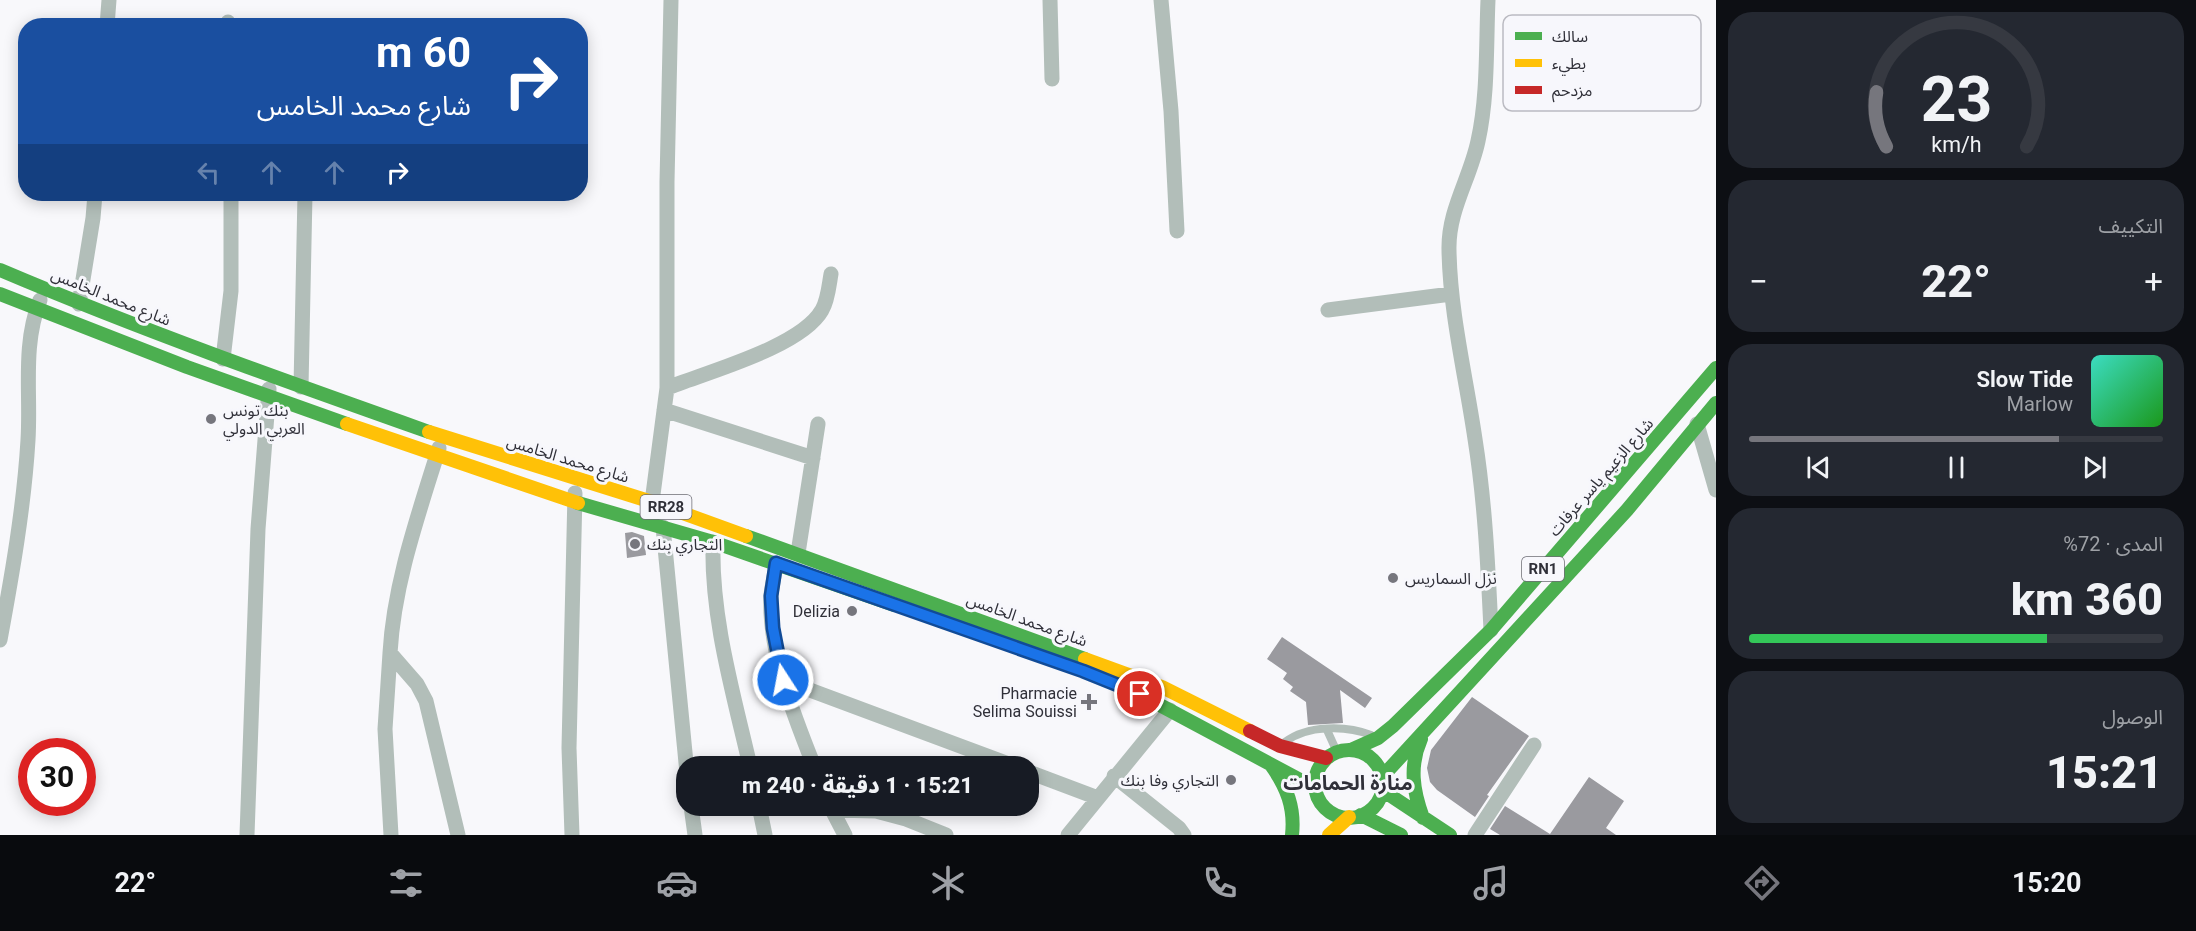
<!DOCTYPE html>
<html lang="ar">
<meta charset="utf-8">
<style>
:root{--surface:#171b24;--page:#242831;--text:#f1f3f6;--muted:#9ea1a6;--line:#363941;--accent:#76767d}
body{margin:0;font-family:Roboto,"Noto Sans Arabic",sans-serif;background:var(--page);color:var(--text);direction:rtl;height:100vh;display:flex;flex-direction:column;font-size:22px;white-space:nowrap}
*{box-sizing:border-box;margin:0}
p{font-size:20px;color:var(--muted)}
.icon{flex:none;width:33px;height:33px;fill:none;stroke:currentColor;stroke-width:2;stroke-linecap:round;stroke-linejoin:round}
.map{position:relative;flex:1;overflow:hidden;direction:ltr}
.side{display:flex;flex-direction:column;gap:12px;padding:12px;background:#0d0f14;width:480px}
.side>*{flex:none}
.hud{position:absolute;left:18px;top:18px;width:570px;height:183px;border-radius:24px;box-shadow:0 3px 15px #0003;direction:rtl;background:#1a4fa0;color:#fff;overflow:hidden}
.speed{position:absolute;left:18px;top:738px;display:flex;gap:12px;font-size:30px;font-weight:700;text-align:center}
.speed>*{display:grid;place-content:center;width:78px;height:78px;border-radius:50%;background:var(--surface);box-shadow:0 3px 15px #0003;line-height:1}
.speed .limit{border:9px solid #d22;background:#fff;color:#111}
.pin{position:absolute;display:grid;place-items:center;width:51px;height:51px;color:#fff;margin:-26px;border:3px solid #fff;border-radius:50%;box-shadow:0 2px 6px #0007}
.me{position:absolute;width:66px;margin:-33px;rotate:349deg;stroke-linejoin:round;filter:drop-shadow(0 0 4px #0008)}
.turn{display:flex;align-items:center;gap:21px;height:126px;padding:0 18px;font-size:27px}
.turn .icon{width:78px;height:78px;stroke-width:2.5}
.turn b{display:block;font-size:42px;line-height:51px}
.lanes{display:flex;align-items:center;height:57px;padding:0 18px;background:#0003;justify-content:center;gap:30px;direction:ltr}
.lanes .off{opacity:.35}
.big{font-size:45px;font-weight:800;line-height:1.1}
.side .card{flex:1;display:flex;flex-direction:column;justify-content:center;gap:9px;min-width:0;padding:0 21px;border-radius:24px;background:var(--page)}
.side .dial{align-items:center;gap:0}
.dial svg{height:156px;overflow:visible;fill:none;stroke:var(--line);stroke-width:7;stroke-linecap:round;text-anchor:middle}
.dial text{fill:var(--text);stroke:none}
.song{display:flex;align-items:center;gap:18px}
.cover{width:72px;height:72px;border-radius:9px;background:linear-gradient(135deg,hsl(170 70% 55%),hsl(120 70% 35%))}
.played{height:6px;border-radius:3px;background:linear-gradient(90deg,var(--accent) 75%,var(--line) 75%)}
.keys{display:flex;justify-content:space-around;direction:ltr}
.heat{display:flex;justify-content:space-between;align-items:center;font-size:33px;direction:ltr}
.charge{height:9px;border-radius:4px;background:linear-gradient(90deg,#34c759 72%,var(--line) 0)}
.trip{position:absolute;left:676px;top:756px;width:363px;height:60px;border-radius:24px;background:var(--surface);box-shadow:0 3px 15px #0003;font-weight:800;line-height:60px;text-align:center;direction:rtl}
.tab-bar{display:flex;height:96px;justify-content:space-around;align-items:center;background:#090b0e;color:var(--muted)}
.tab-bar .icon{width:42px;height:42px}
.tab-bar .selected{color:var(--accent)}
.tab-bar b{font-size:27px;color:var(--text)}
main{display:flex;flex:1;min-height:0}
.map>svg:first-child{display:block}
</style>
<main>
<section class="side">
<div class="card dial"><svg viewBox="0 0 100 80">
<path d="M14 69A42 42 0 1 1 86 69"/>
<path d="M14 69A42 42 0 0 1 9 41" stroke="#76767d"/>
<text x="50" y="56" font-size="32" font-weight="700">23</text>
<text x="50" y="72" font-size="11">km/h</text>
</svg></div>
<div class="card"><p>التكييف</p>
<div class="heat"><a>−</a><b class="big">22°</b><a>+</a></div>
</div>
<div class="card">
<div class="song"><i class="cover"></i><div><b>Slow Tide</b><p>Marlow</p></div></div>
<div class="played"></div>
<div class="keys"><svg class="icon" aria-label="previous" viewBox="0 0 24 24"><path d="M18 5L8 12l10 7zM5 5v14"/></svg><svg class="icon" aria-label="pause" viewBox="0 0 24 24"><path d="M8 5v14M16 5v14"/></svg><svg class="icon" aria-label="next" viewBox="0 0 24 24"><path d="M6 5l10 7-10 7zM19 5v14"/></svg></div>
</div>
<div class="card"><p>المدى · 72%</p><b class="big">360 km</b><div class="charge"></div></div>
<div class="card"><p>الوصول</p><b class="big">15:21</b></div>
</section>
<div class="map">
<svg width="1716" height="835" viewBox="0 0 1716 835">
<rect width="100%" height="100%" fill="#f8f8fb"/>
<path fill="#9a9a9f" d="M 632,532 L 644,536 L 646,555 L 627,558 L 625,533 Z
M 1282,637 L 1372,698 L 1365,708 L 1340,690 L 1343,723 L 1308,725 L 1306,702 L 1290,691 L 1293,687 L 1283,679 L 1287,673 L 1267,659 Z
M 1472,697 L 1529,736 L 1487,795 L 1489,796 L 1475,817 L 1437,790 L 1430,782 L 1427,768 L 1431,750 Z
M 1589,777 L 1624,801 L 1606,828 L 1616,835 L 1500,835 L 1490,829 L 1505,806 L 1550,834 Z"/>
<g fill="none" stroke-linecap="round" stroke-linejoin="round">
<path stroke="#b2beb9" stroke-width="8" d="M 1327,730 L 1337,752
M 1285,742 C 1307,725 1346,725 1371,735"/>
<path stroke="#b2beb9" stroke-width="15" d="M 1050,0 L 1052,79
M 1161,0 L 1171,111 L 1177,231
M 1488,0 C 1486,46 1488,96 1478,141 C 1470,179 1448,210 1449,250 C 1450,313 1466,377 1475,439 C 1485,502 1488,567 1491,630
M 228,22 L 228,26
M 107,26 L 109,0
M 79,304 L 93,218 L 95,194
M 1328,310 L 1451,294
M 223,359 L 231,291 L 231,194
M 301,387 L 305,194
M 667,388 C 707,372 801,347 822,310 C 828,300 829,285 831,274
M 664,410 L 813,458
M 1697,424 L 1716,490
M 439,448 C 418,516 394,583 390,653 L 417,684 L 426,701 L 458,835
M 652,502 L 667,388 L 667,182 L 671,0
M 663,527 L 687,773
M 713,542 C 711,618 733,692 750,766
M 798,553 L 818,424
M 776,563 C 775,574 772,585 771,595 C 768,651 794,716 814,766
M 0,640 C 12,575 24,507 28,440 C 31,392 22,346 40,300
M 390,653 L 385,729 L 391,835
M 783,680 L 1014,766
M 1029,772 L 1098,798
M 1114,776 L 1179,828 L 1184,835
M 691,806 L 695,835
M 759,806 L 765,835
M 830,806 L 845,835
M 832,810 L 876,811 L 906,819 L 946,835
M 247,835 L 258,529 L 269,389
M 572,835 L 569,748 L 575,493
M 1068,835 L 1170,710
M 1475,835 L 1534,745"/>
<path stroke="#4caf50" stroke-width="14" d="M 0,270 C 141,330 285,381 429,432
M 0,294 L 187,367 L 347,424
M 578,503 L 713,542 L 894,605
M 746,536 L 1085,659
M 1128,688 L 1315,788
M 1421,739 C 1409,766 1413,791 1423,818
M 1351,750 L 1378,738 L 1393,726 L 1491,630 L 1716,368
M1315 784a34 34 0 1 1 68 0a34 34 0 1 1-68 0Z
M 1271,765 C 1287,787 1295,808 1292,835
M 1382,777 L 1627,510 L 1716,403
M 1382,790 L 1450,835
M 1361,815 L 1401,835"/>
<path stroke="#ffc107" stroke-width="14" d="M 347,424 L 578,503
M 429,432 L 652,502 L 746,536
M 1085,659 L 1162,687 L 1250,731
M 1329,835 L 1349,817"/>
<path stroke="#c62828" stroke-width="14" d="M 1250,731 L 1280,746 L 1326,758"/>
</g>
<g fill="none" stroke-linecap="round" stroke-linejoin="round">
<defs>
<path id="route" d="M 783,680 L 773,628 L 771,596 L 776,563 L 1083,671 L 1140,694"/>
</defs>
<use href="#route" stroke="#114b97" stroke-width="15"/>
<use href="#route" stroke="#1a73e8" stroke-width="10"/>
</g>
<g fill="#76767d" stroke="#f7f7fc" stroke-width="2">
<circle cx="211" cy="419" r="6"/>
<circle cx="635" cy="544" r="6"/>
<circle cx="1393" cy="578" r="6"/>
<circle cx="852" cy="611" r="6"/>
<path d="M1086 693h6v6h6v6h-6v6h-6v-6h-6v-6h6z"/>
<circle cx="1231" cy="780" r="6"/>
</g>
<g text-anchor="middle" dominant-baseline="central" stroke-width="6" stroke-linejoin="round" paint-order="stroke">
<g fill="#f7f7fc" stroke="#6c6c74" stroke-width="1.5">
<rect x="640.5" y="495" width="51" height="24" rx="4.5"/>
<rect x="1522" y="557" width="42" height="24" rx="4.5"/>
</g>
<g font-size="15" font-weight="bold" fill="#303039">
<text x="666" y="507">RR28</text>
<text x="1543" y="569">RN1</text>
</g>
<g font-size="16" fill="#303039" stroke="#f7f7fc">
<text transform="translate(111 297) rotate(22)">شارع محمد الخامس</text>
<text transform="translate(568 459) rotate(17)">شارع محمد الخامس</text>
<text transform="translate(1601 477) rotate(-49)">شارع الزعيم ياسر عرفات</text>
<text transform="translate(1027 620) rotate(20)">شارع محمد الخامس</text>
</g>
<g font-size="16" fill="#303039" stroke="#f7f7fc" text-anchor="start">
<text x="223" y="410">بنك تونس<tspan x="223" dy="18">العربي الدولي</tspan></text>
<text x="647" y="544">التجاري بنك</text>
<text x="1405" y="578">نزل السماريس</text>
<text x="840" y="611" text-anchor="end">Delizia</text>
<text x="1077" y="693" text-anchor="end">Pharmacie<tspan x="1077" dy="18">Selima Souissi</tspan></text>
<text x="1219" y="780" text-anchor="end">التجاري وفا بنك</text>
</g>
<g font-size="20" font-weight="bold" fill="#303039" stroke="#f7f7fc">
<text x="1348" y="783">منارة الحمامات</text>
</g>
</g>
<rect x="1503" y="15" width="198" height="96" rx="9" fill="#f7f7fc" stroke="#bbbbc2" stroke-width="1.5"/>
<rect x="1515" y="32" width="27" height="8" fill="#4caf50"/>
<rect x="1515" y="59" width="27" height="8" fill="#ffc107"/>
<rect x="1515" y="86" width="27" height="8" fill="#c62828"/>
<g font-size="16" fill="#303039">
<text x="1552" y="42">سالك</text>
<text x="1552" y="69">بطيء</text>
<text x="1552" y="96">مزدحم</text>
</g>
</svg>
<div class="speed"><div class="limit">30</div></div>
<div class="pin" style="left:1140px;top:694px;background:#d93025"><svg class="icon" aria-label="arrive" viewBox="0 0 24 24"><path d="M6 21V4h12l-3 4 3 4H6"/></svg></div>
<svg class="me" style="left:783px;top:680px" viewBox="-20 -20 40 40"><circle r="17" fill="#1a73e8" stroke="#fff" stroke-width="3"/><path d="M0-11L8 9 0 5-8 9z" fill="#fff"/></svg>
<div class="trip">15:21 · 1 دقيقة · 240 m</div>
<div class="hud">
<div class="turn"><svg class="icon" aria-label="right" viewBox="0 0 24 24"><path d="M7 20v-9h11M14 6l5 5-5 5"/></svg><div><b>60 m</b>شارع محمد الخامس</div></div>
<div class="lanes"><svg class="icon off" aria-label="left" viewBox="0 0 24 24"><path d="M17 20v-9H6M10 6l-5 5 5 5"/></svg><svg class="icon off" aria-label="ahead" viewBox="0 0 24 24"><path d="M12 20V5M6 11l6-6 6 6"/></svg><svg class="icon off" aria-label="ahead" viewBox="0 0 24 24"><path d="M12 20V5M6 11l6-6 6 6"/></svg><svg class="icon" aria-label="right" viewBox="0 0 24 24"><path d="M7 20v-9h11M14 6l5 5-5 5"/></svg></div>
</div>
</div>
</main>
<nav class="tab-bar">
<b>15:20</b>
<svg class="icon selected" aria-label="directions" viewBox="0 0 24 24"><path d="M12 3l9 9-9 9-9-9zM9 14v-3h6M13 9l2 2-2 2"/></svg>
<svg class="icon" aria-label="music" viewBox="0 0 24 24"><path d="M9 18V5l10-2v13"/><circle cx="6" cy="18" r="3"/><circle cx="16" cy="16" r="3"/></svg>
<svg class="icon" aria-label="phone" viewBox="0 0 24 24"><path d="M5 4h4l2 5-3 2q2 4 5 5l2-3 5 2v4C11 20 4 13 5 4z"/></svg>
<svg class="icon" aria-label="climate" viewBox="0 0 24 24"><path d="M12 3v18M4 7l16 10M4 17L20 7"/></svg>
<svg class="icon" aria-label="car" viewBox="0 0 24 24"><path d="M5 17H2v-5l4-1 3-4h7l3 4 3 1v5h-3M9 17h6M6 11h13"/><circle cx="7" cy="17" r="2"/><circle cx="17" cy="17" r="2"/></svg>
<svg class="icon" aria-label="filters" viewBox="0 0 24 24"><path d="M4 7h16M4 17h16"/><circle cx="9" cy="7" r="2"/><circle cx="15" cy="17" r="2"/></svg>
<b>22°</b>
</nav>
